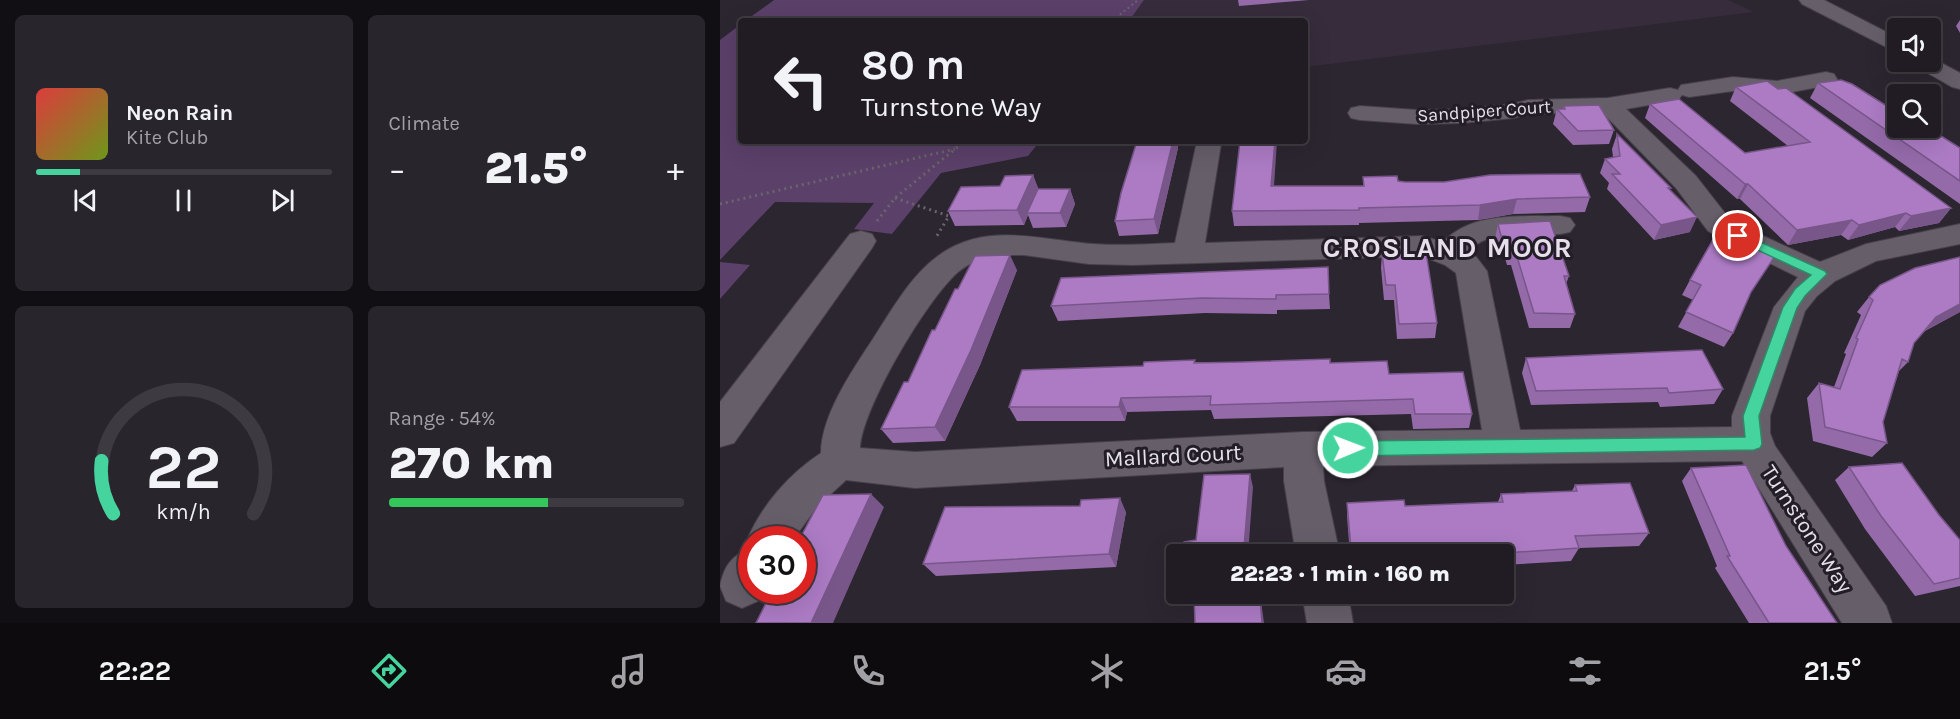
<!DOCTYPE html>
<meta charset="utf-8">
<style>
:root{--surface:#211c24;--page:#29252c;--text:#f1f3f6;--muted:#a2a1a6;--line:#3e3a41;--accent:#46d49e}
body{margin:0;font-family:Karla,sans-serif;background:var(--page);color:var(--text);height:100vh;display:flex;flex-direction:column;font-size:22px;white-space:nowrap}
*{box-sizing:border-box;margin:0}
p{font-size:20px;color:var(--muted)}
.icon{flex:none;width:33px;height:33px;fill:none;stroke:currentColor;stroke-width:2;stroke-linecap:round;stroke-linejoin:round}
.map{position:relative;flex:1;overflow:hidden}
.panel{display:flex;flex-direction:column;gap:15px;padding:15px;background:#120f14;width:720px}
.panel>*{flex:none}
.top-card{position:absolute;left:18px;top:18px;width:570px;height:126px;border-radius:6px;box-shadow:0 6px 24px #0002,0 0 0 2px var(--line);background:#211c24;color:var(--text);overflow:hidden}
.buttons{position:absolute;left:1167px;top:18px;display:grid;gap:12px}
.buttons a{display:grid;place-items:center;width:54px;height:54px;border-radius:6px;background:var(--surface);box-shadow:0 6px 24px #0002,0 0 0 2px var(--line);font-size:30px}
.speed{position:absolute;left:18px;top:526px;display:flex;gap:12px;font-size:30px;font-weight:700;text-align:center}
.speed>*{display:grid;place-content:center;width:78px;height:78px;border-radius:50%;background:var(--surface);box-shadow:0 6px 24px #0002,0 0 0 2px var(--line);line-height:1}
.speed .limit{border:9px solid #d22;background:#fff;color:#111}
.pin{position:absolute;display:grid;place-items:center;width:51px;height:51px;color:#fff;margin:-26px;border:3px solid #fff;border-radius:50%;box-shadow:0 2px 6px #0007}
.me{position:absolute;width:66px;margin:-33px;rotate:89deg;stroke-linejoin:round;filter:drop-shadow(0 0 4px #0008)}
.turn{display:flex;align-items:center;gap:21px;height:126px;padding:0 24px;font-size:27px}
.turn .icon{width:78px;height:78px;stroke-width:2.5}
.turn b{display:block;font-size:42px;line-height:51px}
.big{font-size:45px;font-weight:800;line-height:1.1}
.panel .card{flex:1;display:flex;flex-direction:column;justify-content:center;gap:9px;min-width:0;padding:0 21px;border-radius:9px;background:var(--page)}
.panel .dial{align-items:center;gap:0}
.dial svg{height:156px;overflow:visible;fill:none;stroke:var(--line);stroke-width:7;stroke-linecap:round;text-anchor:middle}
.dial text{fill:var(--text);stroke:none}
.song{display:flex;align-items:center;gap:18px}
.cover{width:72px;height:72px;border-radius:9px;background:linear-gradient(135deg,hsl(0 70% 55%),hsl(80 70% 35%))}
.played{height:6px;border-radius:3px;background:linear-gradient(90deg,var(--accent) 15%,var(--line) 15%)}
.keys{display:flex;justify-content:space-around;direction:ltr}
.heat{display:flex;justify-content:space-between;align-items:center;font-size:33px;direction:ltr}
.charge{height:9px;border-radius:4px;background:linear-gradient(90deg,#34c759 54%,var(--line) 0)}
.panel .tiles{flex:1;display:grid;gap:15px;grid-template-columns:repeat(2,1fr)}
.trip{position:absolute;left:446px;top:544px;width:348px;height:60px;border-radius:6px;background:var(--surface);box-shadow:0 6px 24px #0002,0 0 0 2px var(--line);font-weight:800;line-height:60px;text-align:center}
.dock{display:flex;height:96px;justify-content:space-around;align-items:center;background:#0d0b0e;color:var(--muted)}
.dock .icon{width:42px;height:42px}
.dock .selected{color:var(--accent)}
.dock b{font-size:27px;color:var(--text)}
main{display:flex;flex:1;min-height:0}
.map>svg:first-child{display:block}
</style>
<main>
<section class="panel">
<div class="tiles">
<div class="card">
<div class="song"><i class="cover"></i><div><b>Neon Rain</b><p>Kite Club</p></div></div>
<div class="played"></div>
<div class="keys"><svg class="icon" aria-label="previous" viewBox="0 0 24 24"><path d="M18 5L8 12l10 7zM5 5v14"/></svg><svg class="icon" aria-label="pause" viewBox="0 0 24 24"><path d="M8 5v14M16 5v14"/></svg><svg class="icon" aria-label="next" viewBox="0 0 24 24"><path d="M6 5l10 7-10 7zM19 5v14"/></svg></div>
</div>
<div class="card"><p>Climate</p>
<div class="heat"><a>−</a><b class="big">21.5°</b><a>+</a></div>
</div>
<div class="card dial"><svg viewBox="0 0 100 80">
<path d="M14 69A42 42 0 1 1 86 69"/>
<path d="M14 69A42 42 0 0 1 8 42" stroke="#46d49e"/>
<text x="50" y="56" font-size="32" font-weight="700">22</text>
<text x="50" y="72" font-size="11">km/h</text>
</svg></div>
<div class="card"><p>Range · 54%</p><b class="big">270 km</b><div class="charge"></div></div>
</div>
</section>
<div class="map">
<svg width="1240" height="623" viewBox="0 0 1240 623">
<rect width="100%" height="100%" fill="#2c2630"/>
<path fill="#362c3b" d="M 424,0 L 1008,0 L 1034,12 L 585,67 L 585,21 L 409,21 Z"/>
<path fill="#5b4069" d="M 54,0 L 424,0 L 409,21 L 25,21 Z
M 21,24 L 21,141 L 320,141 L 308,156 L 221,173 L 172,234 L 134,229 L 154,203 L 55,202 L 0,260 L 0,40 Z
M 0,262 L 30,265 L 0,299 Z"/>
<g fill="none" stroke-linecap="round" stroke-linejoin="round">
<defs>
<path id="minor" d="M 1079,0 L 1104,0 L 1178,38 L 1178,53 L 1082,4 Z
M 1210,57 L 1240,73 L 1240,89 L 1232,87 L 1197,67 L 1194,62 L 1210,62 Z
M 1106,72 L 1114,74 L 1117,79 L 1114,84 L 1057,95 L 1013,91 L 969,97 L 962,95 L 958,100 L 906,109 L 976,176 L 1008,217 L 1028,229 L 1100,262 L 1146,244 L 1240,224 L 1240,244 L 1156,261 L 1115,281 L 1097,296 L 1085,311 L 1050,416 L 1050,433 L 1055,446 L 1166,606 L 1172,623 L 1122,623 L 1022,461 L 603,466 L 604,481 L 620,555 L 576,555 L 564,481 L 564,467 L 195,488 L 126,480 L 96,508 L 73,540 L 32,540 L 32,591 L 44,591 L 38,601 L 22,608 L 6,601 L 0,586 C 4,566 12,555 31,548 L 27,540 C 42,505 69,474 101,453 C 101,417 131,372 151,342 C 170,313 190,276 218,256 C 265,221 321,240 373,244 C 400,246 428,244 455,243 L 477,141 L 499,141 L 501,144 L 485,243 L 702,236 L 723,242 C 753,211 800,217 840,216 L 850,218 L 855,225 L 850,232 L 840,234 C 812,235 769,228 749,251 L 757,258 L 767,271 L 800,430 L 1012,427 L 1012,416 L 1054,307 L 1078,277 L 1008,243 L 988,231 L 956,188 L 882,112 L 809,114 L 794,118 L 742,123 L 697,124 L 640,120 L 631,118 L 628,113 L 631,108 L 640,106 L 697,110 L 742,109 L 792,104 L 808,100 L 888,98 L 950,88 L 958,90 L 961,85 L 1013,77 L 1057,81 ZM 275,255 L 304,255 L 369,264 L 413,265 L 702,256 L 725,265 L 736,273 L 762,430 L 583,432 L 195,452 L 140,448 C 142,408 207,299 238,272 C 249,263 261,258 275,255 Z
M 141,231 L 152,234 L 156,241 L 152,248 L 14,443 L 0,447 L 0,402 L 130,234 Z
M 582,594 L 628,594 L 633,623 L 587,623 Z"/>
</defs>
<use href="#minor" stroke="#474149" stroke-width="2"/>
<path stroke="#6a646d" stroke-width="2" stroke-dasharray="2 3" stroke-linecap="butt" d="M 392,21 L 418,0"/>
<path stroke="#6a646d" stroke-width="3" stroke-dasharray="2 4" stroke-linecap="butt" d="M 175,198 L 229,216 L 215,239
M 0,204 L 235,149
M 157,221 L 175,198 L 245,141"/>
<use href="#minor" fill="#665f6a" fill-rule="evenodd"/>
</g>
<path fill="#946aa9" d="M 518,0 L 589,0 L 519,6 Z
M 1240,20 L 1240,33 L 1236,26 Z
M 1098,83 L 1240,148 L 1240,204 L 1090,98 Z
M 1016,87 L 1231,208 L 1219,223 L 1179,231 L 1175,227 L 1128,240 L 1121,235 L 1068,245 L 1020,199 L 1017,199 L 925,118 L 930,104 L 1025,153 L 1068,146 L 1010,101 Z
M 844,106 L 894,130 L 889,144 L 853,145 L 833,124 L 837,109 L 843,109 Z
M 897,134 L 950,190 L 970,232 L 934,240 L 887,189 L 889,183 L 880,173 L 885,159 L 893,157 L 892,149 Z
M 417,141 L 457,141 L 458,148 L 438,234 L 399,236 L 395,221 Z
M 313,175 L 318,189 L 350,189 L 355,204 L 346,227 L 313,228 L 308,215 L 304,225 L 235,226 L 228,211 L 280,186 Z
M 643,177 L 685,182 L 870,197 L 865,212 L 793,214 L 758,220 L 639,223 L 639,225 L 514,226 L 512,211 L 554,186 L 643,186 Z
M 778,224 L 849,276 L 846,284 L 855,314 L 850,328 L 809,328 L 791,265 L 787,265 L 783,251 L 778,251 L 775,239 Z
M 662,253 L 717,323 L 715,338 L 677,339 L 674,300 L 664,300 L 661,268 Z
M 1240,257 L 1240,312 L 1205,331 L 1194,343 L 1188,362 L 1179,371 L 1163,422 L 1167,443 L 1152,457 L 1093,441 L 1087,398 L 1099,383 L 1114,387 L 1126,354 L 1124,353 L 1141,315 L 1137,312 L 1149,297 Z
M 297,270 L 260,365 L 225,441 L 173,443 L 161,429 L 188,382 L 215,330 L 238,289 Z
M 341,278 L 609,294 L 610,309 L 557,310 L 557,314 L 485,313 L 338,321 L 331,306 Z
M 970,280 L 1030,295 L 1013,333 L 1004,347 L 958,327 L 973,300 L 962,295 Z
M 806,358 L 1003,389 L 994,404 L 940,407 L 938,402 L 811,405 L 802,373 Z
M 475,362 L 610,363 L 669,374 L 752,414 L 749,428 L 693,429 L 691,414 L 494,419 L 491,410 L 407,412 L 405,421 L 297,421 L 289,407 L 423,366 Z
M 1129,467 L 1219,515 L 1240,540 L 1240,586 L 1195,596 L 1145,529 L 1115,480 Z
M 971,468 L 1066,546 L 1117,623 L 1029,623 L 995,568 L 997,566 L 962,481 Z
M 855,485 L 929,533 L 919,546 L 859,548 L 851,561 L 783,565 L 783,555 L 630,555 L 627,516 L 627,503 L 685,506 L 778,502 L 781,494 L 852,491 Z
M 406,512 L 396,567 L 216,576 L 203,564 Z
M 464,594 L 529,594 L 529,598 L 540,596 L 542,608 L 474,602 L 468,603 Z"/>
<path fill="#785689" d="M 453,141 L 457,141 L 458,148 L 438,234 L 434,219 Z
M 555,141 L 557,141 L 553,201 L 551,186 Z
M 313,175 L 319,190 L 307,213 L 308,215 L 304,225 L 297,210 Z
M 1025,184 L 1028,184 L 1020,199 L 1017,199 Z
M 350,189 L 355,204 L 346,227 L 340,213 Z
M 797,199 L 793,214 L 758,220 L 760,205 Z
M 1231,208 L 1219,223 L 1179,231 L 1191,216 Z
M 1186,213 L 1175,227 L 1128,240 L 1139,225 Z
M 977,217 L 970,232 L 934,240 L 941,225 Z
M 1132,220 L 1121,235 L 1068,245 L 1077,230 Z
M 290,255 L 297,270 L 260,365 L 225,441 L 215,427 Z
M 1240,304 L 1240,312 L 1202,332 L 1216,317 Z
M 401,398 L 407,412 L 405,421 L 399,407 Z
M 530,474 L 533,487 L 528,555 L 525,555 L 524,548 Z
M 151,494 L 164,507 L 113,623 L 91,623 Z
M 400,498 L 406,512 L 396,567 L 389,554 Z
M 540,596 L 542,608 L 544,623 L 542,623 Z"/>
<path fill="#ac7bc4" stroke="#785689" stroke-width="1.5" d="M 1121,80 L 1132,84 L 1178,113 L 1178,128 L 1201,128 L 1212,135 L 1218,134 L 1240,148 L 1240,181 L 1098,83 Z
M 1047,81 L 1058,89 L 1066,88 L 1231,208 L 1191,216 L 1186,213 L 1139,225 L 1132,220 L 1077,230 L 1028,184 L 1025,184 L 930,104 L 959,99 L 1025,153 L 1090,142 L 1016,87 Z
M 879,105 L 894,130 L 858,131 L 837,109 L 845,109 L 844,106 Z
M 897,134 L 951,188 L 948,188 L 977,217 L 941,225 L 892,174 L 900,174 L 885,159 L 900,156 Z
M 417,141 L 453,141 L 434,219 L 395,221 L 401,193 Z
M 520,141 L 555,141 L 551,186 L 644,186 L 643,177 L 677,176 L 678,181 L 685,182 L 724,182 L 770,175 L 860,174 L 870,197 L 797,199 L 760,205 L 639,208 L 639,210 L 512,211 Z
M 313,175 L 297,210 L 228,211 L 241,187 L 280,186 L 285,176 Z
M 318,189 L 350,189 L 340,213 L 307,213 Z
M 830,221 L 849,276 L 844,276 L 855,314 L 814,313 L 795,250 L 790,250 L 786,236 L 781,236 L 778,224 Z
M 995,236 L 1003,243 L 1008,236 L 1055,256 L 1031,292 L 1013,333 L 966,312 L 981,285 L 970,280 Z
M 706,252 L 717,323 L 679,324 L 675,285 L 666,285 L 662,253 Z
M 290,255 L 251,350 L 215,427 L 161,429 L 184,382 L 188,382 L 212,330 L 215,330 L 235,289 L 238,289 L 255,256 Z
M 1240,257 L 1240,304 L 1216,317 L 1194,343 L 1188,362 L 1182,359 L 1163,422 L 1167,443 L 1105,427 L 1099,383 L 1120,389 L 1138,339 L 1136,338 L 1153,300 L 1149,297 L 1160,285 L 1195,268 Z
M 608,267 L 609,294 L 556,295 L 556,299 L 482,298 L 331,306 L 341,278 Z
M 982,350 L 1003,389 L 949,393 L 947,388 L 816,391 L 806,358 Z
M 610,359 L 610,363 L 667,361 L 669,374 L 743,372 L 752,414 L 695,414 L 693,399 L 490,405 L 491,396 L 401,398 L 399,407 L 289,407 L 302,370 L 423,366 L 424,362 L 475,360 L 474,363 L 523,362 Z
M 1182,463 L 1219,515 L 1240,540 L 1240,578 L 1214,584 L 1161,516 L 1129,467 Z
M 1026,465 L 1066,546 L 1117,623 L 1049,623 L 1007,556 L 1010,556 L 971,468 Z
M 530,474 L 524,548 L 525,555 L 464,555 L 464,542 L 476,540 L 484,475 Z
M 910,483 L 929,533 L 855,536 L 859,548 L 769,554 L 769,555 L 702,555 L 701,545 L 631,549 L 627,503 L 684,500 L 685,506 L 783,502 L 781,494 L 857,491 L 855,485 Z
M 151,494 L 91,623 L 36,623 L 52,591 L 82,591 L 82,540 L 79,540 L 103,495 Z
M 400,498 L 389,554 L 203,564 L 225,507 L 360,506 L 361,500 Z
M 474,594 L 526,594 L 526,599 L 540,596 L 542,623 L 475,623 Z"/>
<path fill="#46d49e" stroke="#2e8a67" stroke-width="1.5" d="M 1018,232 L 1105,271 L 1107,274 L 1085,296 L 1077,308 L 1039,416 L 1042,444 L 1040,448 L 1034,450 L 628,456 L 622,453 L 620,448 L 622,444 L 628,441 L 1025,437 L 1023,416 L 1063,307 L 1075,289 L 1091,275 L 1014,239 L 1012,236 Z"/>
<g text-anchor="middle" dominant-baseline="central" stroke-width="6" stroke-linejoin="round" paint-order="stroke">
<g font-size="18" fill="#e5e1e8" stroke="#221d26">
<text transform="translate(764 111) rotate(-4)">Sandpiper Court</text>
</g>
<g font-size="22" fill="#e5e1e8" stroke="#221d26">
<text transform="translate(453 456) rotate(-3)">Mallard Court</text>
<text transform="translate(1087 529) rotate(57)">Turnstone Way</text>
</g>
<g font-size="28" font-weight="bold" letter-spacing="1.5" fill="#e7dfeb" stroke="#221d26">
<text x="728" y="247">CROSLAND MOOR</text>
</g>
</g>
</svg>
<div class="buttons">
<a><svg class="icon" aria-label="sound" viewBox="0 0 24 24"><path d="M4 9h4l5-4v14l-5-4H4zM17 9q2 3 0 6"/></svg></a>
<a><svg class="icon" aria-label="search" viewBox="0 0 24 24"><circle cx="10" cy="10" r="6"/><path d="M15 15l6 6"/></svg></a>
</div>
<div class="speed"><div class="limit">30</div></div>
<div class="pin" style="left:1018px;top:236px;background:#d93025"><svg class="icon" aria-label="arrive" viewBox="0 0 24 24"><path d="M6 21V4h12l-3 4 3 4H6"/></svg></div>
<svg class="me" style="left:628px;top:448px" viewBox="-20 -20 40 40"><circle r="17" fill="#46d49e" stroke="#fff" stroke-width="3"/><path d="M0-11L8 9 0 5-8 9z" fill="#fff"/></svg>
<div class="trip">22:23 · 1 min · 160 m</div>
<div class="top-card">
<div class="turn"><svg class="icon" aria-label="left" viewBox="0 0 24 24"><path d="M17 20v-9H6M10 6l-5 5 5 5"/></svg><div><b>80 m</b>Turnstone Way</div></div>
</div>
</div>
</main>
<nav class="dock">
<b>22:22</b>
<svg class="icon selected" aria-label="directions" viewBox="0 0 24 24"><path d="M12 3l9 9-9 9-9-9zM9 14v-3h6M13 9l2 2-2 2"/></svg>
<svg class="icon" aria-label="music" viewBox="0 0 24 24"><path d="M9 18V5l10-2v13"/><circle cx="6" cy="18" r="3"/><circle cx="16" cy="16" r="3"/></svg>
<svg class="icon" aria-label="phone" viewBox="0 0 24 24"><path d="M5 4h4l2 5-3 2q2 4 5 5l2-3 5 2v4C11 20 4 13 5 4z"/></svg>
<svg class="icon" aria-label="climate" viewBox="0 0 24 24"><path d="M12 3v18M4 7l16 10M4 17L20 7"/></svg>
<svg class="icon" aria-label="car" viewBox="0 0 24 24"><path d="M5 17H2v-5l4-1 3-4h7l3 4 3 1v5h-3M9 17h6M6 11h13"/><circle cx="7" cy="17" r="2"/><circle cx="17" cy="17" r="2"/></svg>
<svg class="icon" aria-label="filters" viewBox="0 0 24 24"><path d="M4 7h16M4 17h16"/><circle cx="9" cy="7" r="2"/><circle cx="15" cy="17" r="2"/></svg>
<b>21.5°</b>
</nav>
